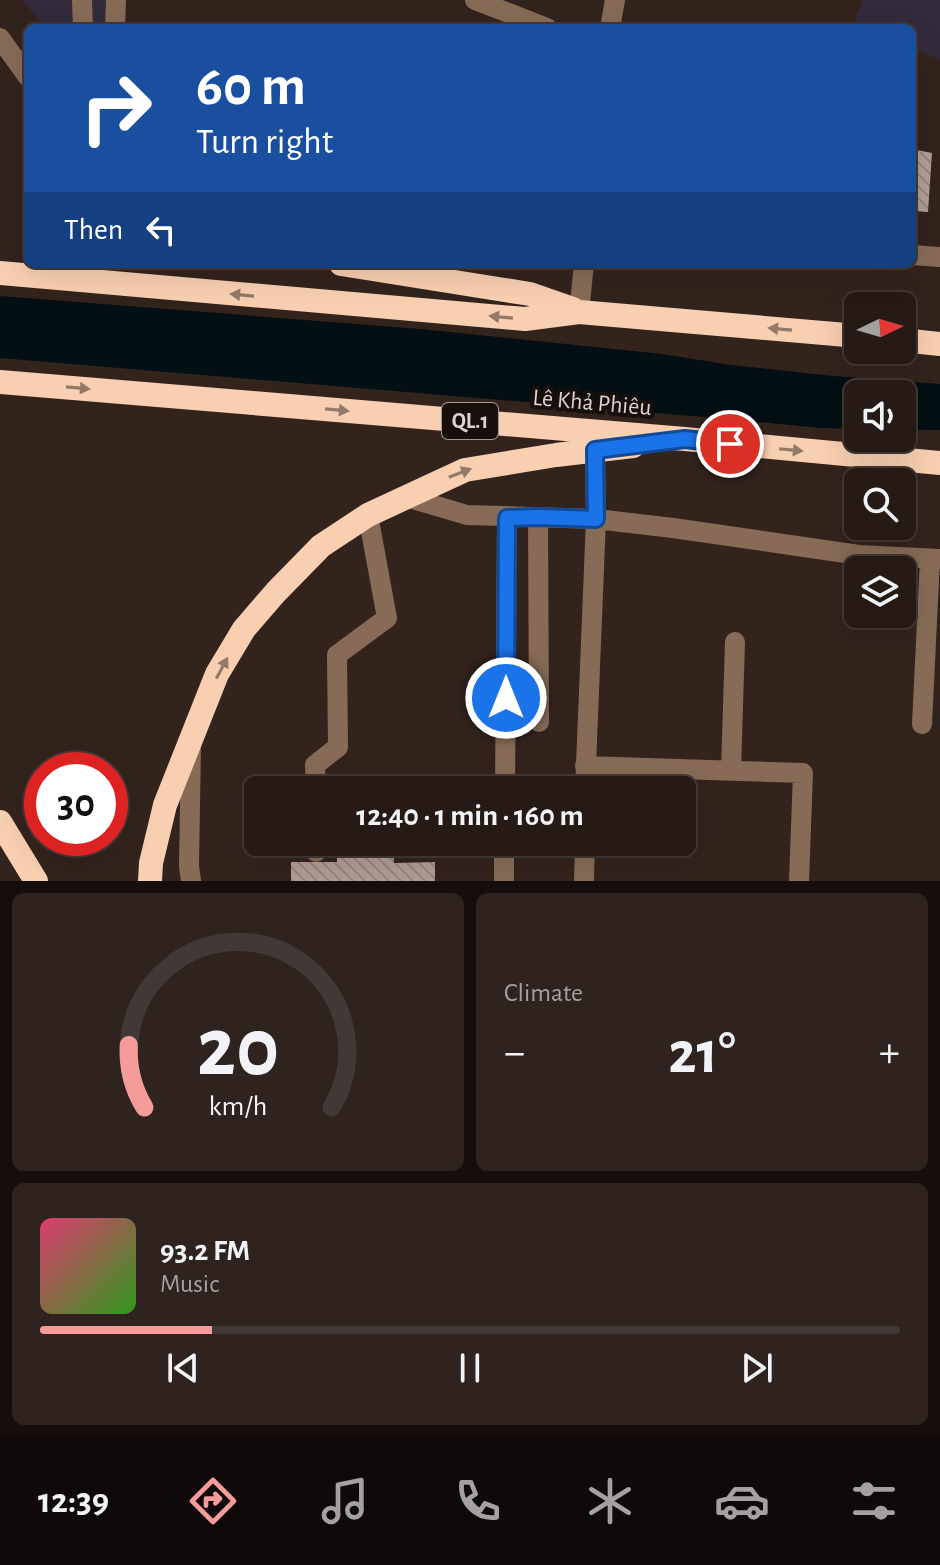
<!DOCTYPE html>
<meta charset="utf-8">
<style>
:root{--surface:#261a16;--page:#2e231f;--text:#f1f3f6;--muted:#a4a1a1;--line:#423835;--accent:#f59b99}
body{margin:0;font-family:"Alegreya Sans",sans-serif;background:var(--page);color:var(--text);height:100vh;display:flex;flex-direction:column;font-size:30px;white-space:nowrap}
*{box-sizing:border-box;margin:0}
p{font-size:26px;color:var(--muted)}
.icon{flex:none;width:44px;height:44px;fill:none;stroke:currentColor;stroke-width:2;stroke-linecap:round;stroke-linejoin:round}
.map{position:relative;height:881px;overflow:hidden}
.sheet{display:flex;flex-direction:column;gap:12px;padding:12px;background:#150e0c;flex:1}
.sheet>*{flex:none}
.banner{position:absolute;left:24px;top:24px;width:892px;height:244px;border-radius:12px;box-shadow:0 8px 32px #0002,0 0 0 2px var(--line);background:#1a4fa0;color:#fff;overflow:hidden}
.needle{width:52px;rotate:85deg}
.controls{position:absolute;left:844px;top:292px;display:grid;gap:16px}
.controls a{display:grid;place-items:center;width:72px;height:72px;border-radius:12px;background:var(--surface);box-shadow:0 8px 32px #0002,0 0 0 2px var(--line);font-size:40px}
.speed{position:absolute;left:24px;top:752px;display:flex;gap:16px;font-size:40px;font-weight:700;text-align:center}
.speed>*{display:grid;place-content:center;width:104px;height:104px;border-radius:50%;background:var(--surface);box-shadow:0 8px 32px #0002,0 0 0 2px var(--line);line-height:1}
.speed .limit{border:12px solid #d22;background:#fff;color:#111}
.pin{position:absolute;display:grid;place-items:center;width:68px;height:68px;color:#fff;margin:-34px;border:4px solid #fff;border-radius:50%;box-shadow:0 2px 8px #0007}
.me{position:absolute;width:88px;margin:-44px;rotate:0deg;stroke-linejoin:round;filter:drop-shadow(0 0 6px #0008)}
.turn{display:flex;align-items:center;gap:28px;height:168px;padding:0 40px;font-size:36px}
.turn .icon{width:104px;height:104px;stroke-width:2.5}
.turn b{display:block;font-size:56px;line-height:68px}
.then{display:flex;align-items:center;height:76px;padding:0 40px;background:#0003;gap:16px;font-size:30px}
.big{font-size:60px;font-weight:700;line-height:1.1}
.sheet .widget{flex:1;display:flex;flex-direction:column;justify-content:center;gap:12px;min-width:0;padding:0 28px;border-radius:12px;background:var(--page)}
.sheet .dial{align-items:center;gap:0}
.dial svg{height:208px;overflow:visible;fill:none;stroke:var(--line);stroke-width:7;stroke-linecap:round;text-anchor:middle}
.dial text{fill:var(--text);stroke:none}
.song{display:flex;align-items:center;gap:24px}
.cover{width:96px;height:96px;border-radius:12px;background:linear-gradient(135deg,hsl(340 70% 55%),hsl(110 70% 35%))}
.played{height:8px;border-radius:4px;background:linear-gradient(90deg,var(--accent) 20%,var(--line) 20%)}
.keys{display:flex;justify-content:space-around;direction:ltr}
.heat{display:flex;justify-content:space-between;align-items:center;font-size:44px;direction:ltr}
.sheet .tiles{flex:1;display:grid;gap:12px;grid-template-columns:1fr 1fr}
.widget:last-child{grid-column:span 2}
.trip{position:absolute;left:244px;top:776px;width:452px;height:80px;border-radius:12px;background:var(--surface);box-shadow:0 8px 32px #0002,0 0 0 2px var(--line);font-weight:700;line-height:80px;text-align:center}
.dock{display:flex;height:128px;justify-content:space-around;align-items:center;background:#0f0a09;color:var(--muted)}
.dock .icon{width:56px;height:56px}
.dock .current{color:var(--accent)}
.dock b{font-size:36px;color:var(--text)}
.map>svg:first-child{display:block}
</style>
<div class="map">
<svg width="940" height="881" viewBox="0 0 940 881">
<defs>
<pattern id="building-back-hatch" width="6" height="6" patternUnits="userSpaceOnUse" patternTransform="scale(2)"><rect width="6" height="6" fill="#b39e97"/><path d="M-1 5l2 2M0 0l6 6M5-1l2 2" fill="none" stroke="#978681"/></pattern>
</defs>
<rect width="100%" height="100%" fill="#33231d"/>
<path fill="#332b3b" d="M 22,0 L 114,0 L 112,28 L 46,28 Z
M 863,0 L 940,0 L 940,60 L 912,48 L 912,28 L 869,28 L 854,21 Z"/>
<path fill="#030f12" d="M 0,296 L 420,329 L 662,354 L 731,365 L 833,376 L 940,384 L 940,430 L 902,430 L 902,394 L 858,394 L 858,429 L 821,428 L 727,419 L 0,358 Z"/>
<path fill="url(#building-back-hatch)" d="M 912,149 L 932,153 L 928,212 L 912,211 L 915,162 L 912,162 Z
M 337,842 L 393,842 L 394,863 L 435,862 L 435,881 L 291,881 L 291,862 L 337,862 Z"/>
<g fill="none" stroke-linecap="round" stroke-linejoin="round">
<path stroke="#876b57" stroke-width="20" d="M 82,0 L 83,28
M 475,0 L 547,28
M 115,28 L 116,0
M 610,28 L 615,0
M 0,38 L 28,77
M 912,255 L 940,257
M 579,312 L 584,264
M 406,497 L 467,515 L 596,519 L 673,528 L 859,555 L 940,559
M 538,517 L 539,722
M 922,724 L 930,559
M 585,766 L 803,773 L 799,881
M 731,771 L 735,642
M 316,790 L 315,765 L 338,747 L 337,655 L 387,618 L 368,515
M 505,790 L 507,518
M 585,790 L 596,519 L 595,450
M 316,842 L 316,852
M 191,881 L 189,866 L 191,745
M 504,881 L 504,842
M 584,881 L 585,842"/>
<path stroke="#f9cfb1" stroke-width="24" d="M 341,264 L 530,294 L 573,309
M 0,273 L 525,319 L 579,312 L 858,336
M 902,340 L 940,344
M 0,382 L 685,439 L 940,463
M 0,822 L 36,881
M 150,881 L 151,863 L 165,805 L 217,674 L 244,629 L 276,592 L 321,546 L 368,515 L 465,470 L 556,455 L 633,446"/>
</g>
<defs><path id="oneway-solid" d="M-6-.8H1V-3.2L6.5 0L1 3.2V.8H-6Z" transform="scale(2)"/></defs>
<g fill="#937967">
<use href="#oneway-solid" transform="translate(242 295) rotate(-175)"/>
<use href="#oneway-solid" transform="translate(501 317) rotate(-175)"/>
<use href="#oneway-solid" transform="translate(780 329) rotate(-175)"/>
<use href="#oneway-solid" transform="translate(78 388) rotate(5)"/>
<use href="#oneway-solid" transform="translate(337 410) rotate(5)"/>
<use href="#oneway-solid" transform="translate(791 450) rotate(6)"/>
<use href="#oneway-solid" transform="translate(460 473) rotate(-21)"/>
<use href="#oneway-solid" transform="translate(222 668) rotate(-62)"/>
</g>
<g fill="none" stroke-linecap="round" stroke-linejoin="round">
<defs>
<path id="route" d="M 506,698 L 507,518 L 538,517 L 596,519 L 595,450 L 685,439 L 730,444"/>
</defs>
<use href="#route" stroke="#114b97" stroke-width="20"/>
<use href="#route" stroke="#1a73e8" stroke-width="14"/>
</g>
<g text-anchor="middle" dominant-baseline="central" stroke-width="8" stroke-linejoin="round" paint-order="stroke">
<rect fill="#160f0c" stroke="#a29894" stroke-width="2" x="442" y="403" width="56" height="36" rx="6"/>
<g font-size="22" font-weight="bold" fill="#ded3cf">
<text x="470" y="421">QL.1</text>
</g>
<g font-size="24" fill="#ded3cf" stroke="#160f0c">
<text transform="translate(592 403) rotate(5)">Lê Khả Phiêu</text>
</g>
</g>
</svg>
<div class="controls">
<a><svg class="needle" viewBox="-14 -14 28 28"><path d="M0-13l5 13h-10z" fill="#e53935"/><path d="M0 13l5-13h-10z" fill="#a4a1a1"/></svg></a>
<a><svg class="icon" aria-label="sound" viewBox="0 0 24 24"><path d="M4 9h4l5-4v14l-5-4H4zM17 9q2 3 0 6"/></svg></a>
<a><svg class="icon" aria-label="search" viewBox="0 0 24 24"><circle cx="10" cy="10" r="6"/><path d="M15 15l6 6"/></svg></a>
<a><svg class="icon" aria-label="layers" viewBox="0 0 24 24"><path d="M12 4l9 5-9 5-9-5zM3 14l9 5 9-5"/></svg></a>
</div>
<div class="speed"><div class="limit">30</div></div>
<div class="pin" style="left:730px;top:444px;background:#d93025"><svg class="icon" aria-label="arrive" viewBox="0 0 24 24"><path d="M6 21V4h12l-3 4 3 4H6"/></svg></div>
<svg class="me" style="left:506px;top:698px" viewBox="-20 -20 40 40"><circle r="17" fill="#1a73e8" stroke="#fff" stroke-width="3"/><path d="M0-11L8 9 0 5-8 9z" fill="#fff"/></svg>
<div class="trip">12:40 · 1 min · 160 m</div>
<div class="banner">
<div class="turn"><svg class="icon" aria-label="right" viewBox="0 0 24 24"><path d="M7 20v-9h11M14 6l5 5-5 5"/></svg><div><b>60 m</b>Turn right</div></div>
<div class="then">Then<svg class="icon" aria-label="left" viewBox="0 0 24 24"><path d="M17 20v-9H6M10 6l-5 5 5 5"/></svg></div>
</div>
</div>
<section class="sheet">
<div class="tiles">
<div class="widget dial"><svg viewBox="0 0 100 80">
<path d="M14 69A42 42 0 1 1 86 69"/>
<path d="M14 69A42 42 0 0 1 8 45" stroke="#f59b99"/>
<text x="50" y="56" font-size="32" font-weight="700">20</text>
<text x="50" y="72" font-size="11">km/h</text>
</svg></div>
<div class="widget"><p>Climate</p>
<div class="heat"><a>−</a><b class="big">21°</b><a>+</a></div>
</div>
<div class="widget">
<div class="song"><i class="cover"></i><div><b>93.2 FM</b><p>Music</p></div></div>
<div class="played"></div>
<div class="keys"><svg class="icon" aria-label="previous" viewBox="0 0 24 24"><path d="M18 5L8 12l10 7zM5 5v14"/></svg><svg class="icon" aria-label="pause" viewBox="0 0 24 24"><path d="M8 5v14M16 5v14"/></svg><svg class="icon" aria-label="next" viewBox="0 0 24 24"><path d="M6 5l10 7-10 7zM19 5v14"/></svg></div>
</div>
</div>
</section>
<nav class="dock">
<b>12:39</b>
<svg class="icon current" aria-label="directions" viewBox="0 0 24 24"><path d="M12 3l9 9-9 9-9-9zM9 14v-3h6M13 9l2 2-2 2"/></svg>
<svg class="icon" aria-label="music" viewBox="0 0 24 24"><path d="M9 18V5l10-2v13"/><circle cx="6" cy="18" r="3"/><circle cx="16" cy="16" r="3"/></svg>
<svg class="icon" aria-label="phone" viewBox="0 0 24 24"><path d="M5 4h4l2 5-3 2q2 4 5 5l2-3 5 2v4C11 20 4 13 5 4z"/></svg>
<svg class="icon" aria-label="climate" viewBox="0 0 24 24"><path d="M12 3v18M4 7l16 10M4 17L20 7"/></svg>
<svg class="icon" aria-label="car" viewBox="0 0 24 24"><path d="M5 17H2v-5l4-1 3-4h7l3 4 3 1v5h-3M9 17h6M6 11h13"/><circle cx="7" cy="17" r="2"/><circle cx="17" cy="17" r="2"/></svg>
<svg class="icon" aria-label="filters" viewBox="0 0 24 24"><path d="M4 7h16M4 17h16"/><circle cx="9" cy="7" r="2"/><circle cx="15" cy="17" r="2"/></svg>
</nav>
